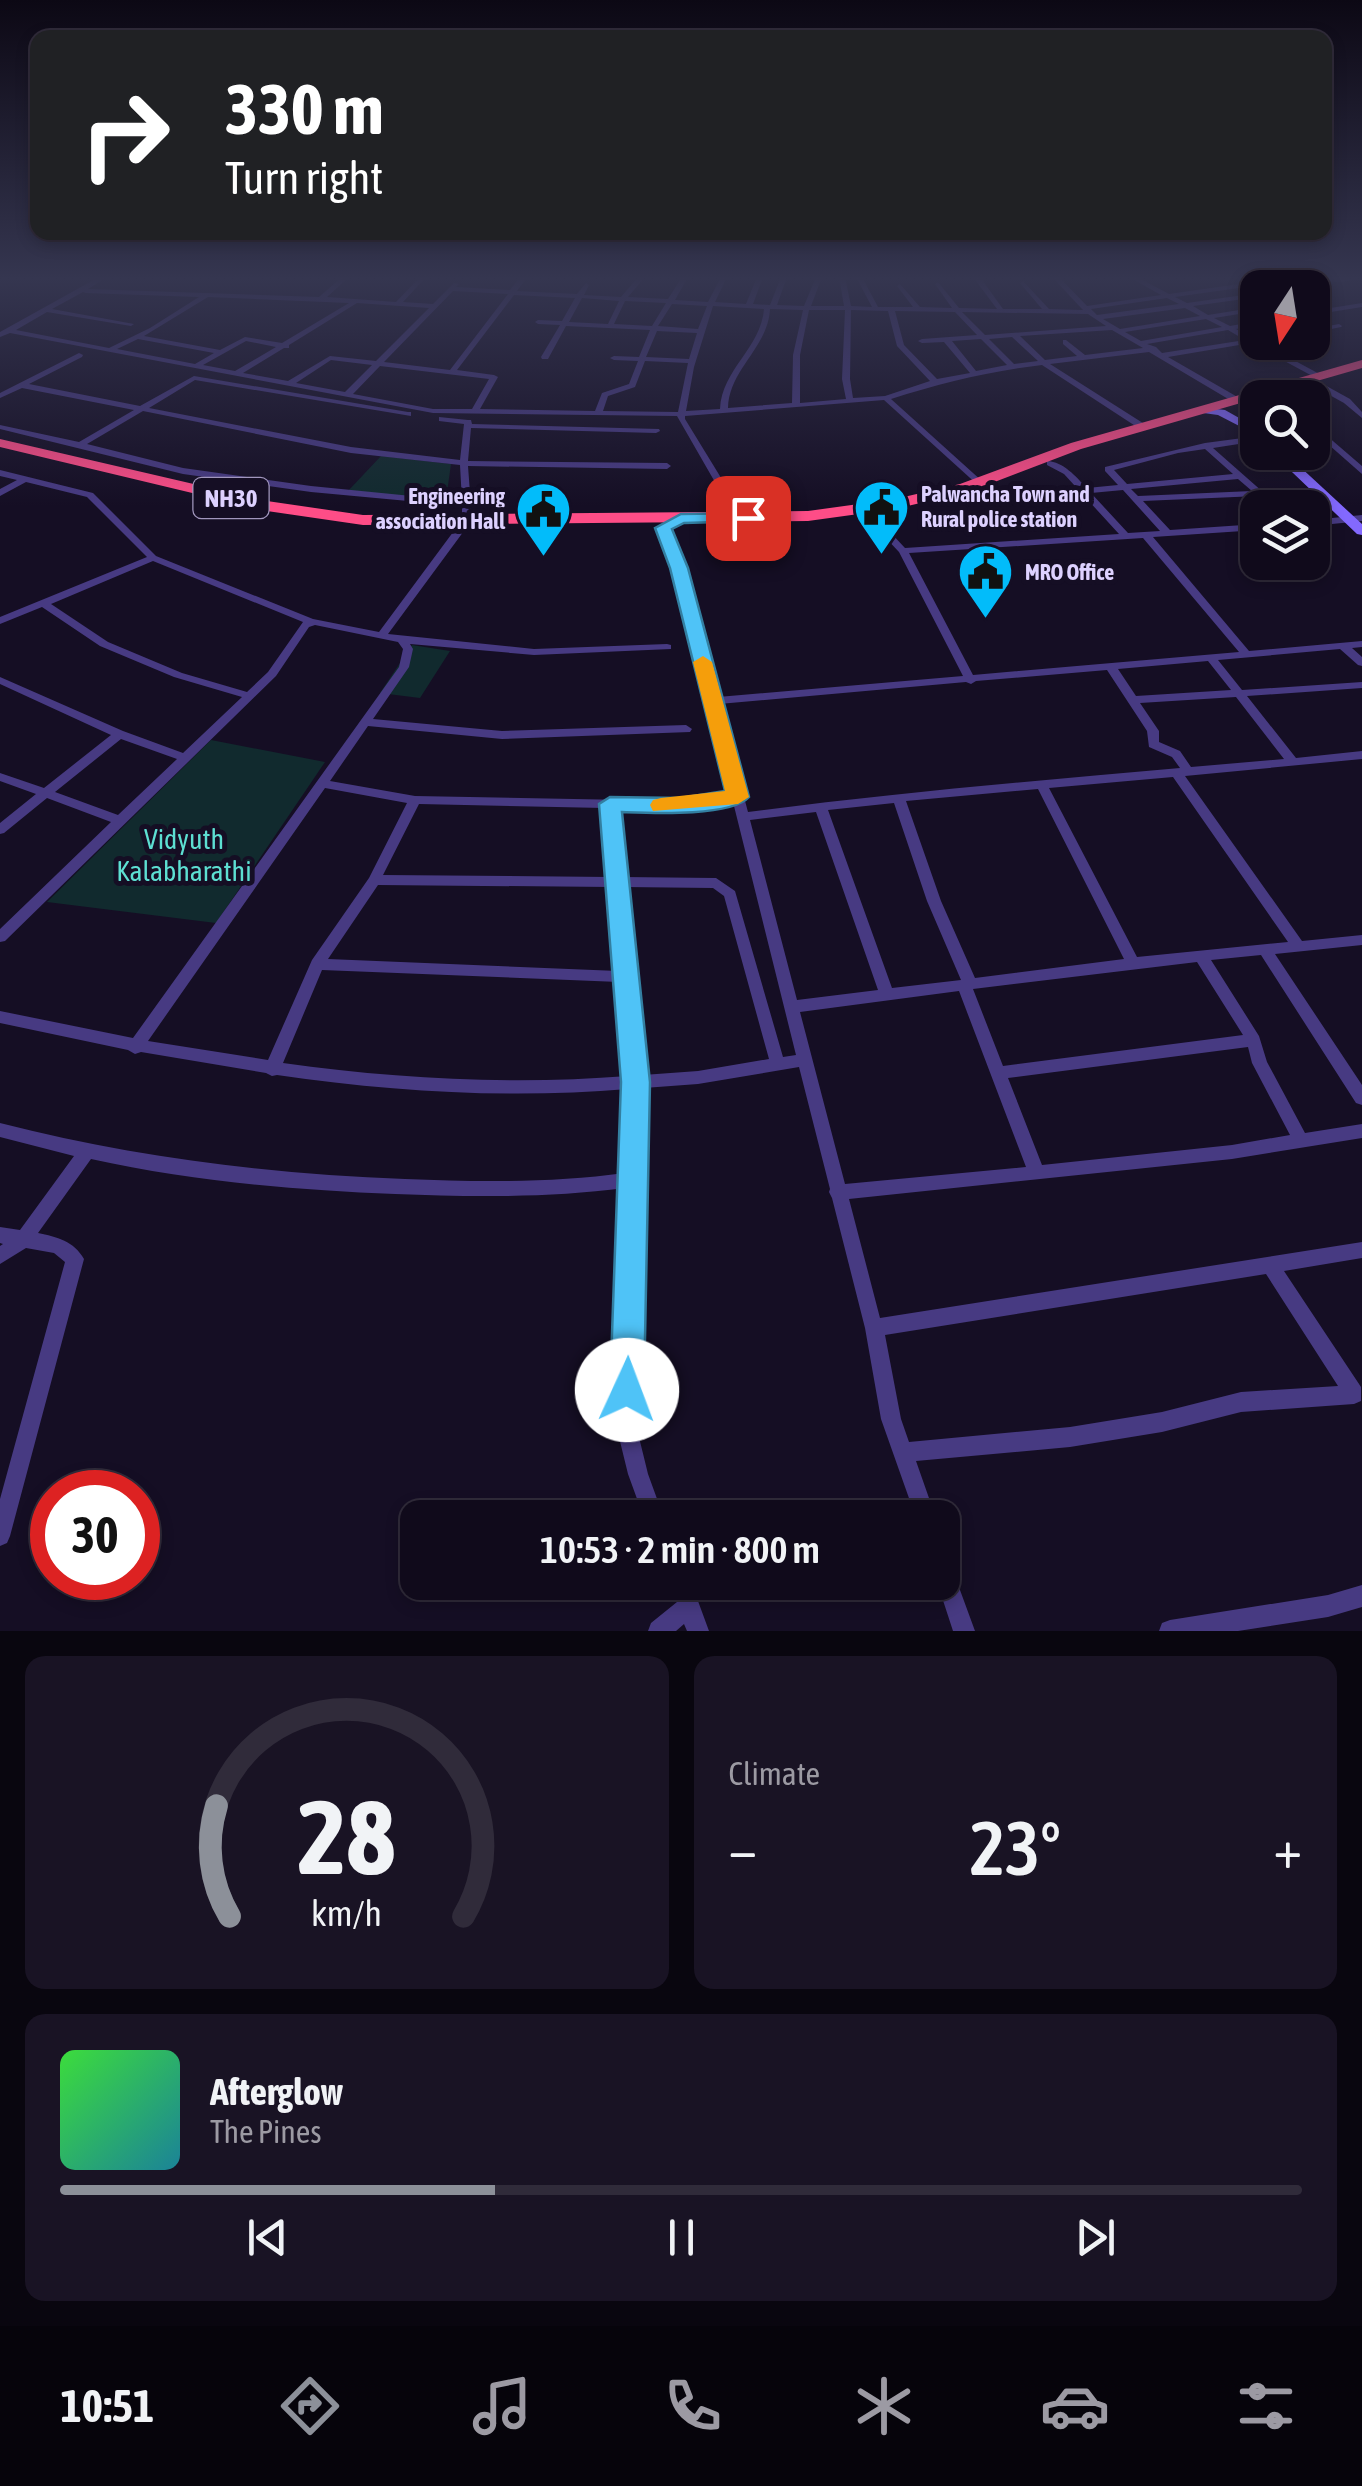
<!DOCTYPE html>
<meta charset="utf-8">
<style>
:root{--surface:#100a1b;--page:#191324;--text:#f1f3f6;--muted:#9c9aa3;--line:#302b3a;--accent:#8c9099}
body{margin:0;font-family:"Asap Condensed",sans-serif;background:var(--page);color:var(--text);height:100vh;display:flex;flex-direction:column;font-size:38px;white-space:nowrap}
*{box-sizing:border-box;margin:0}
p{font-size:32px;color:var(--muted)}
.icon{flex:none;width:55px;height:55px;fill:none;stroke:currentColor;stroke-width:2;stroke-linecap:round;stroke-linejoin:round}
.map{position:relative;height:1631px;overflow:hidden}
.side{display:flex;flex-direction:column;gap:25px;padding:25px;background:#09060f;flex:1}
.side>*{flex:none}
.banner{position:absolute;left:30px;top:30px;width:1302px;height:210px;border-radius:20px;box-shadow:0 5px 15px #0003,0 0 0 2px var(--line);background:#202124;color:#fff;overflow:hidden}
.needle{width:65px;rotate:192deg}
.controls{position:absolute;left:1240px;top:270px;display:grid;gap:20px}
.controls a{display:grid;place-items:center;width:90px;height:90px;border-radius:20px;background:var(--surface);box-shadow:0 5px 15px #0003,0 0 0 2px var(--line);font-size:50px}
.speed{position:absolute;left:30px;top:1470px;display:flex;gap:20px;font-size:50px;font-weight:700;text-align:center}
.speed>*{display:grid;place-content:center;width:130px;height:130px;border-radius:50%;background:var(--surface);box-shadow:0 5px 15px #0003,0 0 0 2px var(--line);line-height:1}
.speed .limit{border:15px solid #d22;background:#fff;color:#111}
.pin{position:absolute;display:grid;place-items:center;width:85px;height:85px;color:#fff;margin:-42px;border-radius:20px;box-shadow:0 5px 15px #0006}
.me{position:absolute;width:110px;margin:-55px;rotate:2deg;stroke-linejoin:round;filter:drop-shadow(0 0 8px #0008)}
.turn{display:flex;align-items:center;gap:35px;height:210px;padding:0 30px;font-size:45px}
.turn .icon{width:130px;height:130px;stroke-width:2.5}
.turn b{display:block;font-size:70px;line-height:85px}
.big{font-size:75px;font-weight:600;line-height:1.1}
.side .widget{flex:1;display:flex;flex-direction:column;justify-content:center;gap:15px;min-width:0;padding:0 35px;border-radius:20px;background:var(--page)}
.side .dial{align-items:center;gap:0}
.dial svg{height:260px;overflow:visible;fill:none;stroke:var(--line);stroke-width:7;stroke-linecap:round;text-anchor:middle}
.dial text{fill:var(--text);stroke:none}
.song{display:flex;align-items:center;gap:30px}
.cover{width:120px;height:120px;border-radius:15px;background:linear-gradient(135deg,hsl(120 70% 55%),hsl(190 70% 35%))}
.played{height:10px;border-radius:5px;background:linear-gradient(90deg,var(--accent) 35%,var(--line) 35%)}
.keys{display:flex;justify-content:space-around;direction:ltr}
.heat{display:flex;justify-content:space-between;align-items:center;font-size:55px;direction:ltr}
.side .tiles{flex:1;display:grid;gap:25px;grid-template-columns:1fr 1fr}
.widget:last-child{grid-column:span 2}
.trip{position:absolute;left:400px;top:1500px;width:560px;height:100px;border-radius:20px;background:var(--surface);box-shadow:0 5px 15px #0003,0 0 0 2px var(--line);font-weight:600;line-height:100px;text-align:center}
.tab-bar{display:flex;height:160px;justify-content:space-around;align-items:center;background:#06040b;color:var(--muted)}
.tab-bar .icon{width:70px;height:70px}
.tab-bar .on{color:var(--accent)}
.tab-bar b{font-size:45px;color:var(--text)}
.map>svg:first-child{display:block}
</style>
<div class="map">
<svg width="1362" height="1631" viewBox="0 0 1362 1631">
<rect width="100%" height="100%" fill="#150e24"/>
<path fill="#112a2e" d="M 381,456 L 451,464 L 446,499 L 347,492 Z
M 412,645 L 450,651 L 420,698 L 380,693 Z
M 211,740 L 325,762 L 216,923 L 47,902 Z"/>
<g fill="none" stroke-linecap="round" stroke-linejoin="round">
<path fill="#473a82" fill-rule="evenodd" d="M 99,277 L 107,277 L 88,289 L 319,297 L 342,277 L 349,277 L 327,297 L 396,302 L 420,277 L 426,277 L 403,302 L 433,304 L 454,283 L 459,284 L 456,287 L 510,290 L 520,277 L 527,277 L 517,291 L 577,294 L 586,283 L 589,285 L 584,295 L 621,297 L 638,277 L 645,277 L 628,297 L 668,299 L 682,277 L 688,277 L 675,300 L 708,302 L 721,277 L 727,277 L 715,302 L 746,304 L 757,277 L 763,277 L 753,304 L 770,305 L 781,277 L 787,277 L 777,305 L 804,306 L 816,277 L 822,277 L 811,306 L 844,306 L 839,277 L 845,277 L 851,306 L 872,307 L 856,277 L 862,277 L 878,307 L 913,307 L 897,286 L 900,284 L 920,307 L 952,308 L 935,284 L 938,282 L 959,308 L 997,309 L 973,277 L 980,277 L 1003,309 L 1042,309 L 1020,283 L 1023,281 L 1049,309 L 1083,310 L 1052,277 L 1059,277 L 1087,306 L 1161,295 L 1129,277 L 1137,277 L 1169,294 L 1288,277 L 1362,279 L 1338,282 L 1296,280 L 1175,297 L 1187,303 L 1258,293 L 1258,297 L 1193,306 L 1208,315 L 1258,307 L 1258,311 L 1214,318 L 1230,326 L 1258,321 L 1258,325 L 1236,329 L 1325,377 L 1318,379 L 1251,343 L 1168,357 L 1241,399 L 1241,403 L 1235,403 L 1149,352 L 1050,364 L 1146,425 L 1146,429 L 1140,429 L 1042,365 C 990,371 941,383 891,399 L 983,482 L 984,484 L 980,487 L 884,400 L 685,416 L 685,419 L 745,517 L 740,520 L 735,517 L 677,416 L 433,413 L 10,333 L 0,337 L 0,332 ZM 453,291 L 508,294 L 450,370 L 384,362 ZM 83,292 L 86,293 L 199,297 L 150,328 L 109,348 L 16,330 L 47,312 L 131,326 L 134,324 L 52,309 ZM 514,295 L 575,298 L 562,321 L 538,320 L 535,322 L 538,324 L 560,325 L 541,357 L 542,359 L 548,359 L 566,326 L 650,330 L 639,357 L 614,356 L 610,358 L 614,360 L 638,361 L 629,384 L 602,393 L 595,411 L 480,409 L 498,377 L 494,375 L 457,370 ZM 208,297 L 349,303 L 282,343 L 245,337 L 220,350 L 144,336 ZM 582,298 L 619,301 L 608,324 L 569,322 ZM 1167,298 L 1179,304 L 1097,315 L 1091,309 ZM 625,301 L 666,303 L 652,326 L 614,324 ZM 357,303 L 429,308 L 376,361 L 330,356 L 288,381 L 243,373 L 284,348 L 289,348 L 289,345 ZM 672,304 L 707,306 L 698,329 L 658,326 ZM 713,306 L 764,309 C 761,348 722,369 720,409 L 686,411 L 694,367 ZM 1185,308 L 1200,316 L 1120,329 L 1103,319 ZM 770,309 L 803,310 L 793,355 L 792,403 L 728,408 C 729,369 768,348 770,309 ZM 809,310 L 845,310 L 842,379 L 846,399 L 800,403 L 800,355 ZM 851,310 L 888,311 L 897,346 L 930,381 L 885,396 L 853,398 L 850,379 ZM 895,311 L 955,312 L 977,335 L 922,339 L 918,341 L 922,343 L 944,342 L 970,373 L 937,379 L 904,345 ZM 962,312 L 1088,314 L 1106,326 L 985,335 ZM 1206,319 L 1222,327 L 1141,341 L 1125,332 ZM 1112,330 L 1143,348 L 1085,355 L 1066,340 L 1063,340 L 1063,344 L 1077,356 L 1045,360 L 1020,336 ZM 1228,330 L 1245,340 L 1162,353 L 1156,347 L 1147,344 ZM 657,331 L 697,333 L 689,359 L 646,357 ZM 1012,337 L 1038,361 L 1014,364 L 989,339 ZM 138,339 L 214,353 L 195,364 L 117,349 ZM 981,339 L 1007,365 L 976,371 L 952,341 ZM 246,341 L 276,347 L 235,371 L 203,365 ZM 331,360 L 372,365 L 345,392 L 296,383 ZM 645,361 L 688,363 L 678,412 L 603,411 L 608,396 L 635,387 ZM 380,366 L 489,379 L 472,409 L 433,409 L 353,394 Z
M 1362,303 L 1362,307 L 1312,315 L 1312,311 Z
M 1339,324 L 1342,326 L 1341,327 L 1312,333 L 1312,329 Z
M 79,353 L 83,355 L 82,357 L 29,384 L 140,406 L 194,376 L 408,412 L 411,412 L 411,416 L 195,380 L 149,408 L 351,447 L 460,460 L 464,424 L 439,421 L 439,417 L 468,420 L 471,420 L 472,424 L 659,429 L 660,431 L 656,433 L 471,428 L 468,461 L 667,463 L 671,466 L 667,469 L 468,466 L 472,520 L 388,634 L 534,649 L 667,644 L 671,645 L 671,649 L 534,655 L 410,644 L 413,649 L 409,667 L 373,719 L 502,731 L 686,725 L 692,729 L 690,732 L 502,739 L 368,726 L 330,781 L 415,796 L 680,801 L 731,794 L 674,568 L 658,527 L 678,517 L 686,519 L 668,528 L 684,568 L 718,697 L 963,676 L 899,552 L 867,518 L 867,514 L 880,504 L 886,504 L 886,508 L 875,516 L 905,548 L 1119,534 L 1064,474 L 1047,465 L 1047,461 C 1064,462 1075,476 1087,488 L 1118,485 L 1105,471 L 1105,467 L 1205,443 L 1258,436 L 1258,441 L 1213,448 L 1281,508 L 1271,508 L 1258,496 L 1143,501 L 1170,530 L 1258,524 L 1258,530 L 1153,537 L 1249,651 L 1362,641 L 1362,647 L 1352,648 L 1362,657 L 1362,666 L 1358,665 L 1340,649 L 1218,660 L 1242,690 L 1362,682 L 1362,688 L 1247,696 L 1296,758 L 1362,751 L 1362,759 L 1185,776 L 1302,941 L 1362,935 L 1362,945 L 1275,954 L 1362,1085 L 1362,1105 L 1356,1103 L 1261,955 L 1211,960 L 1259,1036 L 1267,1062 L 1305,1133 L 1362,1124 L 1362,1138 L 1232,1159 L 849,1199 L 880,1318 L 1362,1242 L 1362,1258 L 1284,1271 L 1361,1387 L 1361,1401 L 1354,1404 L 1241,1412 L 1162,1432 L 1070,1447 L 916,1461 L 936,1518 L 916,1518 L 881,1419 L 865,1328 L 832,1198 L 829,1192 L 830,1189 L 799,1067 L 698,1084 L 644,1088 L 636,1425 L 648,1474 L 664,1518 L 644,1518 L 628,1474 L 616,1425 L 625,1188 C 548,1198 472,1197 395,1194 C 293,1190 190,1181 91,1159 L 38,1233 C 57,1237 74,1241 84,1259 L 10,1536 L 7,1543 L 0,1546 L 0,1499 L 65,1262 L 54,1253 L 26,1248 L 0,1264 L 0,1246 L 3,1244 L 0,1243 L 0,1227 L 20,1230 L 74,1156 L 0,1137 L 0,1123 C 133,1157 268,1174 405,1179 C 479,1182 552,1183 625,1173 L 628,1089 C 512,1099 392,1092 277,1075 L 272,1076 L 266,1073 L 141,1052 L 135,1054 L 128,1050 L 0,1023 L 0,1011 L 133,1038 L 399,667 L 403,649 L 398,642 L 315,625 L 309,627 L 276,676 L 5,941 L 0,942 L 0,929 L 111,822 L 47,798 L 4,833 L 0,834 L 0,823 L 36,794 L 0,781 L 0,773 L 44,788 L 111,735 L 0,684 L 0,677 L 123,731 L 183,753 L 242,697 L 174,677 L 100,646 L 42,607 L 0,624 L 0,617 L 147,557 L 87,497 L 26,482 L 0,496 L 0,489 L 17,480 L 0,476 L 0,470 L 93,493 L 156,556 L 313,619 L 379,632 L 462,520 L 462,506 L 311,492 L 183,474 L 0,429 L 0,425 L 79,442 L 134,410 L 22,388 L 0,398 L 0,393 ZM 143,411 L 351,453 L 460,465 L 462,501 L 311,486 L 183,468 L 87,444 ZM 1205,449 L 1233,474 L 1127,484 L 1114,470 L 1178,453 ZM 1238,479 L 1252,491 L 1138,496 L 1131,489 ZM 1123,490 L 1160,531 L 1128,533 L 1091,493 ZM 1143,538 L 1239,652 L 973,675 L 909,553 ZM 153,561 L 303,622 L 268,672 L 247,692 L 182,673 L 108,642 L 51,604 ZM 1208,661 L 1231,690 L 1136,696 L 1118,669 ZM 1107,670 L 1147,731 L 1149,747 L 1172,757 L 1180,768 C 1035,781 892,793 748,812 L 719,704 L 966,682 L 971,684 L 976,681 ZM 1236,697 L 1284,759 L 1191,767 L 1180,751 L 1159,742 L 1159,731 L 1140,703 ZM 121,739 L 177,759 L 118,815 L 55,792 ZM 1173,777 L 1288,942 L 1137,957 L 1049,788 ZM 325,788 L 407,803 L 369,878 L 312,960 L 268,1060 L 148,1041 ZM 1038,789 L 1124,959 L 975,978 L 941,901 L 906,801 ZM 733,802 L 796,1055 L 783,1057 L 735,891 L 716,878 L 623,877 L 616,808 L 680,809 ZM 894,803 L 927,901 L 961,980 L 892,988 L 828,810 ZM 419,804 L 604,808 L 610,877 L 383,875 ZM 816,812 L 878,990 L 797,1000 L 750,820 ZM 378,885 L 611,887 L 618,971 L 328,959 ZM 624,887 L 713,888 L 724,896 L 769,1059 L 698,1071 L 643,1075 L 634,980 L 635,977 L 633,973 ZM 1197,962 L 1243,1035 L 1003,1066 L 973,989 ZM 322,970 L 619,982 L 628,1076 C 514,1085 396,1079 283,1063 ZM 959,991 L 1026,1167 L 845,1184 L 800,1012 ZM 1248,1047 L 1252,1063 L 1290,1135 L 1232,1145 L 1042,1165 L 1008,1078 ZM 1266,1274 L 1338,1386 L 1241,1392 L 1162,1412 L 1070,1427 L 909,1442 L 901,1419 L 885,1335 Z
M 1315,383 L 1321,383 L 1350,399 L 1362,412 L 1362,418 L 1344,403 L 1315,387 Z
M 1269,395 L 1275,395 L 1276,398 L 1268,398 Z
M 1312,423 L 1362,466 L 1362,474 L 1312,430 Z
M 1362,515 L 1362,521 L 1312,526 L 1312,520 Z
M 942,1557 L 949,1560 L 975,1631 L 953,1631 L 937,1582 L 942,1582 Z
M 670,1582 L 691,1582 L 709,1631 L 687,1631 L 684,1624 L 676,1631 L 648,1631 L 651,1623 L 677,1602 Z
M 1362,1585 L 1362,1607 L 1328,1617 L 1238,1631 L 1159,1631 L 1162,1623 L 1170,1620 L 1328,1595 Z"/>
<path fill="#8369fe" fill-rule="evenodd" d="M 1200,407 L 1225,410 L 1257,428 L 1247,430 L 1218,415 L 1196,412 L 1194,410 Z
M 1271,452 L 1284,452 L 1362,524 L 1362,535 L 1357,534 Z"/>
<path fill="#fe4d87" fill-rule="evenodd" d="M 1362,360 L 1362,368 L 1081,449 L 971,491 L 895,509 L 808,521 L 363,525 L 267,511 L 0,447 L 0,439 L 267,501 L 363,515 L 808,511 L 895,499 L 960,484 L 1071,443 Z"/>
</g>
<linearGradient id="sky" x2="0" y2="1"><stop stop-color="#0c0814"/><stop offset="0.55" stop-color="#353650"/><stop offset="1" stop-color="#353650" stop-opacity="0"/></linearGradient>
<rect width="1362" height="506" fill="url(#sky)"/>
<path fill="#4fc3f7" stroke="#337fa1" stroke-width="2.5" d="M 748,513 L 754,514 L 754,521 L 684,523 L 672,529 L 688,568 L 749,797 C 731,817 650,813 622,812 L 650,1082 L 644,1390 L 639,1402 L 627,1407 L 615,1402 L 610,1390 L 621,1082 L 599,804 L 610,797 L 680,798 L 725,791 L 670,568 L 655,528 L 681,514 Z"/>
<path fill="#f59e0b" d="M 703,656 L 712,662 L 749,797 L 738,804 L 653,811 L 650,805 L 653,800 L 661,798 L 725,791 L 693,662 Z"/>
<defs>
<symbol id="civic-pin" viewBox="-11 -11 22 30"><path d="M0 17L-7.5 6A9.5 9.5 0 1 1 7.5 6Z" fill="#02bcfa" stroke="#150e24"/><path d="M-.6-6.5H3V-4.5H.6V-3L4-1V1h2V6H-6V1h2V-1L-.6-3ZM-1.2 2.5V6h2.4V2.5Z" fill="#111"/></symbol>
</defs>
<g fill-rule="evenodd">
<use href="#civic-pin" x="850" y="476" width="63" height="86"/>
<use href="#civic-pin" x="512" y="478" width="63" height="86"/>
<use href="#civic-pin" x="954" y="540" width="63" height="86"/>
</g>
<g text-anchor="middle" dominant-baseline="central" stroke-width="10" stroke-linejoin="round" paint-order="stroke">
<g font-size="22" font-weight="bold" fill="#ddd1ff" stroke="#150e24" text-anchor="start">
<text x="921" y="494">Palwancha Town and<tspan x="921" dy="25">Rural police station</tspan></text>
<text x="505" y="496" text-anchor="end">Engineering<tspan x="505" dy="25">association Hall</tspan></text>
<text x="1025" y="572">MRO Office</text>
</g>
<rect fill="#150e24" stroke="#a196bd" stroke-width="2.5" x="193.5" y="478" width="75" height="40" rx="8"/>
<g font-size="25" font-weight="bold" fill="#ddd1ff">
<text x="231" y="498">NH30</text>
</g>
<g font-size="28" fill="#5ddfd2" stroke="#150e24">
<text x="184" y="839">Vidyuth<tspan x="184" dy="32">Kalabharathi</tspan></text>
</g>
</g>
</svg>
<div class="controls">
<a><svg class="needle" viewBox="-14 -14 28 28"><path d="M0-13l5 13h-10z" fill="#e53935"/><path d="M0 13l5-13h-10z" fill="#9c9aa3"/></svg></a>
<a><svg class="icon" aria-label="search" viewBox="0 0 24 24"><circle cx="10" cy="10" r="6"/><path d="M15 15l6 6"/></svg></a>
<a><svg class="icon" aria-label="layers" viewBox="0 0 24 24"><path d="M12 4l9 5-9 5-9-5zM3 14l9 5 9-5"/></svg></a>
</div>
<div class="speed"><div class="limit">30</div></div>
<div class="pin" style="left:748px;top:518px;background:#d93025"><svg class="icon" aria-label="arrive" viewBox="0 0 24 24"><path d="M6 21V4h12l-3 4 3 4H6"/></svg></div>
<svg class="me" style="left:627px;top:1390px" viewBox="-20 -20 40 40"><circle r="19" fill="#fff"/><path d="M0-13L10 11 0 6-10 11z" fill="#4fc3f7"/></svg>
<div class="trip">10:53 · 2 min · 800 m</div>
<div class="banner">
<div class="turn"><svg class="icon" aria-label="right" viewBox="0 0 24 24"><path d="M7 20v-9h11M14 6l5 5-5 5"/></svg><div><b>330 m</b>Turn right</div></div>
</div>
</div>
<section class="side">
<div class="tiles">
<div class="widget dial"><svg viewBox="0 0 100 80">
<path d="M14 69A42 42 0 1 1 86 69"/>
<path d="M14 69A42 42 0 0 1 10 35" stroke="#8c9099"/>
<text x="50" y="56" font-size="32" font-weight="700">28</text>
<text x="50" y="72" font-size="11">km/h</text>
</svg></div>
<div class="widget"><p>Climate</p>
<div class="heat"><a>−</a><b class="big">23°</b><a>+</a></div>
</div>
<div class="widget">
<div class="song"><i class="cover"></i><div><b>Afterglow</b><p>The Pines</p></div></div>
<div class="played"></div>
<div class="keys"><svg class="icon" aria-label="previous" viewBox="0 0 24 24"><path d="M18 5L8 12l10 7zM5 5v14"/></svg><svg class="icon" aria-label="pause" viewBox="0 0 24 24"><path d="M8 5v14M16 5v14"/></svg><svg class="icon" aria-label="next" viewBox="0 0 24 24"><path d="M6 5l10 7-10 7zM19 5v14"/></svg></div>
</div>
</div>
</section>
<nav class="tab-bar">
<b>10:51</b>
<svg class="icon on" aria-label="directions" viewBox="0 0 24 24"><path d="M12 3l9 9-9 9-9-9zM9 14v-3h6M13 9l2 2-2 2"/></svg>
<svg class="icon" aria-label="music" viewBox="0 0 24 24"><path d="M9 18V5l10-2v13"/><circle cx="6" cy="18" r="3"/><circle cx="16" cy="16" r="3"/></svg>
<svg class="icon" aria-label="phone" viewBox="0 0 24 24"><path d="M5 4h4l2 5-3 2q2 4 5 5l2-3 5 2v4C11 20 4 13 5 4z"/></svg>
<svg class="icon" aria-label="climate" viewBox="0 0 24 24"><path d="M12 3v18M4 7l16 10M4 17L20 7"/></svg>
<svg class="icon" aria-label="car" viewBox="0 0 24 24"><path d="M5 17H2v-5l4-1 3-4h7l3 4 3 1v5h-3M9 17h6M6 11h13"/><circle cx="7" cy="17" r="2"/><circle cx="17" cy="17" r="2"/></svg>
<svg class="icon" aria-label="filters" viewBox="0 0 24 24"><path d="M4 7h16M4 17h16"/><circle cx="9" cy="7" r="2"/><circle cx="15" cy="17" r="2"/></svg>
</nav>
